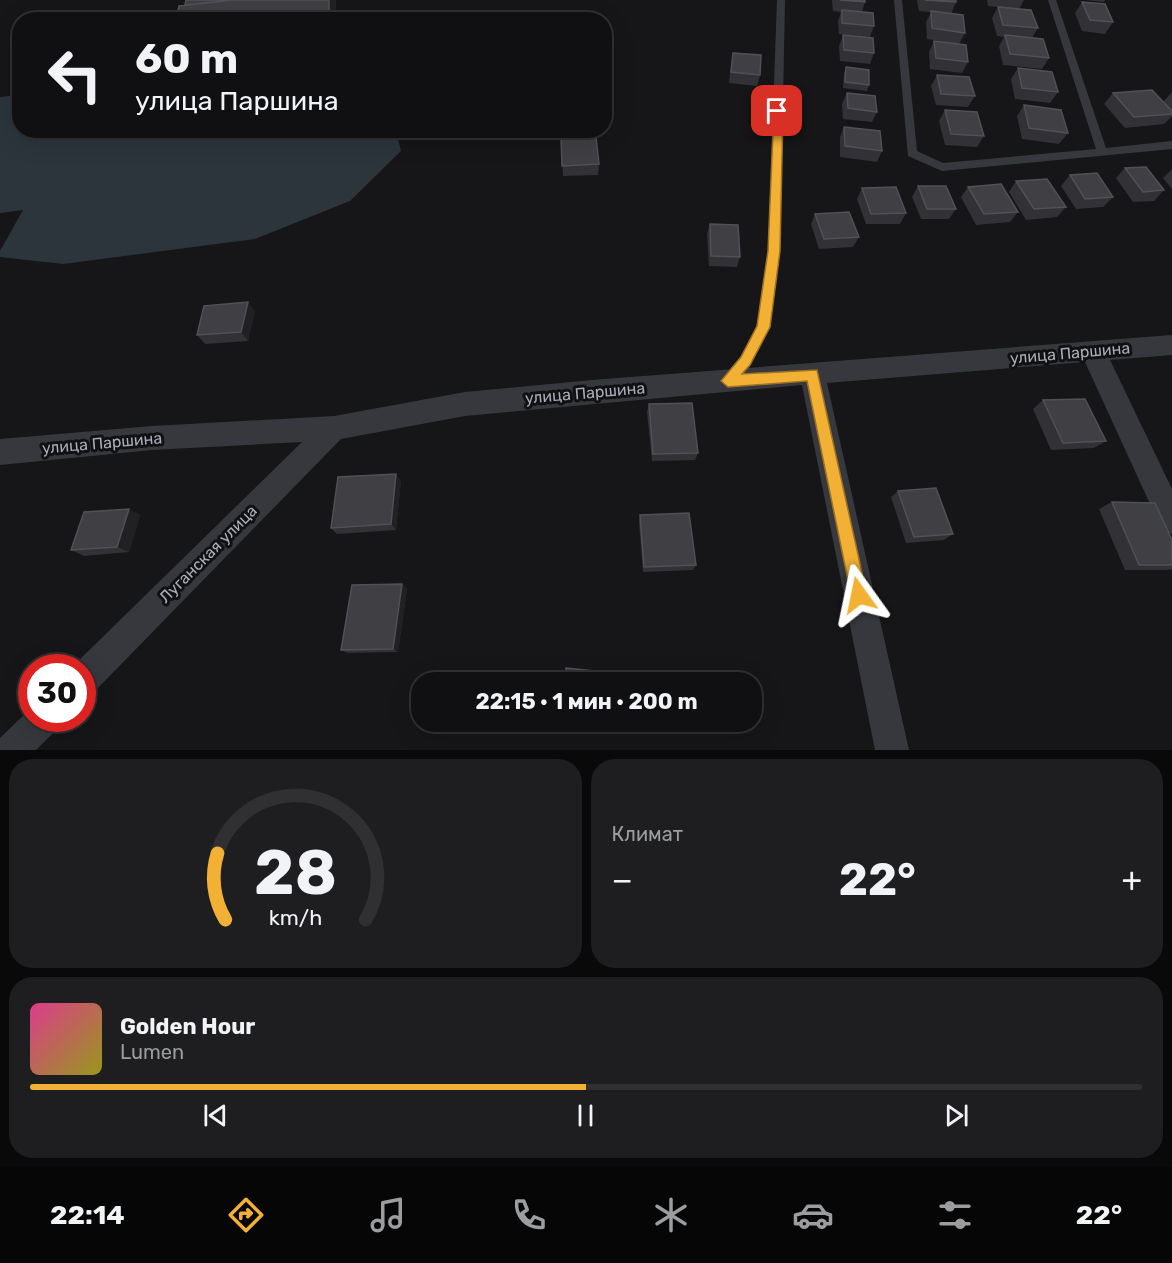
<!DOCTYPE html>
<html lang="ru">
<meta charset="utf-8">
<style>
:root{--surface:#101012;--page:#1e1e20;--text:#f1f3f6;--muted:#9c9d9f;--line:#303032;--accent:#f2b134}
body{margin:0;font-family:Rubik,sans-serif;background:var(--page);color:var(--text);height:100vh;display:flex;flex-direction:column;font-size:22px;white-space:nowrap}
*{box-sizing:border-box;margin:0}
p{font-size:20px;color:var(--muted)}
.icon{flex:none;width:33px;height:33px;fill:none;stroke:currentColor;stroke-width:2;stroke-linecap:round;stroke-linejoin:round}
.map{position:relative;height:750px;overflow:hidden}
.panel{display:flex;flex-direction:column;gap:9px;padding:9px;background:#09090a;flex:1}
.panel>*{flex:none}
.guide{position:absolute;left:12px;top:12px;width:600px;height:126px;border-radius:24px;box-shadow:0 6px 24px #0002,0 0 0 2px var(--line);background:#101012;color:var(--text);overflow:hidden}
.speed{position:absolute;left:18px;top:654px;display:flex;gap:12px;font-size:30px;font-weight:700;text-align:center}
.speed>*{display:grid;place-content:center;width:78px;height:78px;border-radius:50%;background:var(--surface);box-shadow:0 6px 24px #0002,0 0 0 2px var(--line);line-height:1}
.speed .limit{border:9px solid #d22;background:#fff;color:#111}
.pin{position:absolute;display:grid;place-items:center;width:51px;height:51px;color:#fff;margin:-26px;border-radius:12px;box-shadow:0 3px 9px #0006}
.me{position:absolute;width:66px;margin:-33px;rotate:348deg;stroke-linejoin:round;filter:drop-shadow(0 0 4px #0008)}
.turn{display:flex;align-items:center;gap:21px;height:126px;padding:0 24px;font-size:27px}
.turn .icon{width:78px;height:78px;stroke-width:2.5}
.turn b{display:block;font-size:42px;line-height:51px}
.big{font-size:45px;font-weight:700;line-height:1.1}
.panel .widget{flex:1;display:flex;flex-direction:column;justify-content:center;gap:9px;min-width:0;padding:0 21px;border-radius:24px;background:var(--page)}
.panel .dial{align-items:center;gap:0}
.dial svg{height:156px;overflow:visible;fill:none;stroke:var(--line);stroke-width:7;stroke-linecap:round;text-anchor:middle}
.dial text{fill:var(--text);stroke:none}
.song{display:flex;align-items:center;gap:18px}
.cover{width:72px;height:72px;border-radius:9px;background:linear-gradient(135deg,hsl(330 70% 55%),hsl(60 70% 35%))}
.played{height:6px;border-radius:3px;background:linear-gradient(90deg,var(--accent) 50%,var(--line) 50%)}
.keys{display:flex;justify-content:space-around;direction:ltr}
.heat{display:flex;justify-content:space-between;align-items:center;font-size:33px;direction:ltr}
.panel .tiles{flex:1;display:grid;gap:9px;grid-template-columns:1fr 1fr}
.widget:last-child{grid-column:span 2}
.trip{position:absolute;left:411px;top:672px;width:351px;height:60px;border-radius:24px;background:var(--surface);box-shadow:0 6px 24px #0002,0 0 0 2px var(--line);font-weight:700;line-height:60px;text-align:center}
.tab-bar{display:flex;height:96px;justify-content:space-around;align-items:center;background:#060607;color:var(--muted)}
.tab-bar .icon{width:42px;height:42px}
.tab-bar .current{color:var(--accent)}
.tab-bar b{font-size:27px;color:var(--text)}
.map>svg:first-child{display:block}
</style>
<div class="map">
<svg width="1172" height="750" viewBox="0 0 1172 750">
<rect width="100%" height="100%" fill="#161618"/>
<path fill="#2c353c" d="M 19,95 L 20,130 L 396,131 L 401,151 L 350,201 L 255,239 L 63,264 L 0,257 L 0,251 L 23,210 L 0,213 L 0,97 Z"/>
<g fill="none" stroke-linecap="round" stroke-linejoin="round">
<path fill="#37383d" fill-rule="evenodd" d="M 777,0 L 785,0 L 780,251 L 769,327 L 750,365 L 732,385 L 727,387 L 722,385 L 720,381 L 740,357 L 757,327 L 768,251 Z
M 894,0 L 902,0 L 917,151 L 943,163 L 1096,149 L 1048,0 L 1056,0 L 1106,148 L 1172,141 L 1172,149 L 942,171 L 908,156 Z"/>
<path fill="#37383d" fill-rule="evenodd" d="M 1172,335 L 1172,355 L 1110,360 L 1172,489 L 1172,534 L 1162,530 L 1085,362 L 827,383 L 909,750 L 875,750 L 802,385 L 465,416 L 341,439 L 94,692 L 82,696 L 82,668 L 71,668 L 302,442 L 152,450 L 0,465 L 0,439 L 152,426 L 334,416 L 465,392 L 592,380 Z
M 32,707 L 32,718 L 61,718 L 56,730 L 36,750 L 0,750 L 0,738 Z"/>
</g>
<path fill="#323236" d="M 336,0 L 336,20 L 176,20 L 185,5 Z
M 832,0 L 865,0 L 865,2 L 862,12 L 874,26 L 870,37 L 839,34 L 838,21 L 841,12 L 833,11 Z
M 917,0 L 956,0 L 956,2 L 951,14 L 965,33 L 959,44 L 927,39 L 926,22 L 931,12 L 919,11 Z
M 987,0 L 1024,0 L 1019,9 L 1038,28 L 1032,38 L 1049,58 L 1042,69 L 1003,65 L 999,46 L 1004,37 L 997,36 L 992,18 L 998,7 L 988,6 Z
M 1086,0 L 1105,0 L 1104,2 Z
M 1082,2 L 1113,22 L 1105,34 L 1082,31 L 1075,13 Z
M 843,35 L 874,53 L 870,64 L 840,61 L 839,46 Z
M 934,41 L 968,62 L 962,73 L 930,69 L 929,52 Z
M 733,53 L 760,75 L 757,86 L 729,83 L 731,64 Z
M 846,67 L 869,85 L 867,91 L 843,88 L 844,73 Z
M 1018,68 L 1058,92 L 1050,103 L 1015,99 L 1011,79 Z
M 937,75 L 975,96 L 968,107 L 936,105 L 931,86 Z
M 1172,92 L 1172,116 L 1164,124 L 1125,128 L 1104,104 L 1113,93 L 1163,102 Z
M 847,93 L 877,112 L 872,122 L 843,119 L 842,104 Z
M 1024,105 L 1068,133 L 1059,144 L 1022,139 L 1017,116 Z
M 945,110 L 984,136 L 977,147 L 945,145 L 939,121 Z
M 844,127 L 882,151 L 877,162 L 840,157 L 840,137 Z
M 561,138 L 599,164 L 598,175 L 563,176 Z
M 1125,168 L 1164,190 L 1154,201 L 1133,202 L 1116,178 Z
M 1172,169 L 1172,189 L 1163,178 Z
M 1070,175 L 1113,197 L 1103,207 L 1076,209 L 1061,186 Z
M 1016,181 L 1066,207 L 1057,217 L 1026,220 L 1009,192 Z
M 918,186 L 956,209 L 949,219 L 921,219 L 912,197 Z
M 968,187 L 1018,212 L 1010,222 L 976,225 L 961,197 Z
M 862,188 L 906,213 L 900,224 L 866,224 L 857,199 Z
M 815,214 L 859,237 L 853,247 L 819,249 L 811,224 Z
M 710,224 L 740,257 L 737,267 L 709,266 L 707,234 Z
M 248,302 L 255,312 L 248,341 L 205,344 L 197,335 Z
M 1043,400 L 1106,441 L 1094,448 L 1051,450 L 1033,409 Z
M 649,404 L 698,453 L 695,460 L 652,461 L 647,412 Z
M 401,481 L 396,530 L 337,534 L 331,528 Z
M 898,491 L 953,534 L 944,540 L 906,543 L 891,497 Z
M 1112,502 L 1172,540 L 1172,569 L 1168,570 L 1125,570 L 1099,509 Z
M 140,515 L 129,552 L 84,556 L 71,550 Z
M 640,515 L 696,565 L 693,570 L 643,572 L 639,522 Z
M 402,584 L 407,589 L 398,652 L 348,653 L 341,650 Z
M 607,722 L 639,722 L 638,724 L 637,725 Z"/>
<path fill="#212124" d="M 329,0 L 336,0 L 336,20 L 331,20 L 329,13 Z
M 248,302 L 255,312 L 248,341 L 241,332 Z
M 396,474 L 401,481 L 396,530 L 391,524 Z
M 129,509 L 140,515 L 129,552 L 117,547 Z
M 402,584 L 407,589 L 398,652 L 393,649 Z"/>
<path fill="#3f3f44" stroke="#4f5156" stroke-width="1.5" d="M 186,0 L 233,0 L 185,5 Z
M 233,0 L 329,0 L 329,13 L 267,20 L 176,20 L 179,6 Z
M 840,0 L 865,0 L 865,2 Z
M 925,0 L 956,0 L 956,2 Z
M 1082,2 L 1105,4 L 1113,22 L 1090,20 Z
M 998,7 L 1031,10 L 1038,28 L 1003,25 Z
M 842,10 L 873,13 L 874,26 L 842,23 Z
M 931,11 L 963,15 L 965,33 L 932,28 Z
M 843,35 L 873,38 L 874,53 L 844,50 Z
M 1005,35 L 1043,39 L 1049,58 L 1010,54 Z
M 934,41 L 966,45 L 968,62 L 936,58 Z
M 733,53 L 761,55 L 760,75 L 731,72 Z
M 846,67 L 869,70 L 869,85 L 845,82 Z
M 1018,68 L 1052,72 L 1058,92 L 1022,88 Z
M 937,75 L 969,77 L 975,96 L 941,94 Z
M 1152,90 L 1172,111 L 1172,114 L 1134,117 L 1113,93 Z
M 847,93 L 875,96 L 877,112 L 848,108 Z
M 1024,105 L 1061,110 L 1068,133 L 1029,128 Z
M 945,110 L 977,112 L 984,136 L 951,134 Z
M 844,127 L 880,131 L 882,151 L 845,146 Z
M 596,137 L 599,164 L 562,166 L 561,138 Z
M 1146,167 L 1164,190 L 1143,192 L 1125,168 Z
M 1097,173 L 1113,197 L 1085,199 L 1070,175 Z
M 1047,179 L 1066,207 L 1034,209 L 1016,181 Z
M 1001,184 L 1018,212 L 984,214 L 968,187 Z
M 918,186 L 946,186 L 956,209 L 927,209 Z
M 896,187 L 906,213 L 871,214 L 862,188 Z
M 849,212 L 859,237 L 824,239 L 815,214 Z
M 710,224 L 738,225 L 740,257 L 711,256 Z
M 248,302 L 241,332 L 197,335 L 204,306 Z
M 1085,399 L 1106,441 L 1063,443 L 1043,400 Z
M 692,403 L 698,453 L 653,454 L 649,404 Z
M 396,474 L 391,524 L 331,528 L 338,477 Z
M 936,488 L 953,534 L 914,537 L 898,491 Z
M 1112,502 L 1155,503 L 1172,540 L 1172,565 L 1139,565 Z
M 129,509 L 117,547 L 71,550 L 84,512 Z
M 689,513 L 696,565 L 644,567 L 640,515 Z
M 402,584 L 393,649 L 341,650 L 352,585 Z
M 566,668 L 641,676 L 641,682 L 565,682 Z
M 619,722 L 639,722 L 638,724 Z"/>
<path fill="#f2b134" stroke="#9d7322" stroke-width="1.5" d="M 774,108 L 783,111 L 780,251 L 770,327 L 750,365 L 742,374 L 817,370 L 867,595 L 865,601 L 859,603 L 853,601 L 851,595 L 807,381 L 728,387 L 721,381 L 741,357 L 757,326 L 768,251 Z"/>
<g text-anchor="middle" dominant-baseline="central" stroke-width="6" stroke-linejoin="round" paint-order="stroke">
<g font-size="16" fill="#a8adb8" stroke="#111113">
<text transform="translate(1070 353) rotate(-5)">улица Паршина</text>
<text transform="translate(585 393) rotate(-5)">улица Паршина</text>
<text transform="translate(102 443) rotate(-5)">улица Паршина</text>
<text transform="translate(208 554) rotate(-45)">Луганская улица</text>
</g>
</g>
</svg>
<div class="speed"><div class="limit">30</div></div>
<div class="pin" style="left:777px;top:111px;background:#d93025"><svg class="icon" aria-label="arrive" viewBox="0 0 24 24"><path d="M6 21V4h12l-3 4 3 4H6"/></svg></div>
<svg class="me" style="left:859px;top:595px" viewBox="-20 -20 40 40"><path d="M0-17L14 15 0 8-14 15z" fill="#f2b134" stroke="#fff" stroke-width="4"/></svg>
<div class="trip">22:15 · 1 мин · 200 m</div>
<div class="guide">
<div class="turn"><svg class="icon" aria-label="left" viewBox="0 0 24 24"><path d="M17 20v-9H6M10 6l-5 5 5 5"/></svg><div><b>60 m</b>улица Паршина</div></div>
</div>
</div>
<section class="panel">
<div class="tiles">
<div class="widget dial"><svg viewBox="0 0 100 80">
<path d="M14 69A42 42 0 1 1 86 69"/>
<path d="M14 69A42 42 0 0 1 10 35" stroke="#f2b134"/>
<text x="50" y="56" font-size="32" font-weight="700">28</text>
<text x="50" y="72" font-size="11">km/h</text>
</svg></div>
<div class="widget"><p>Климат</p>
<div class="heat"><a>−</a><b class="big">22°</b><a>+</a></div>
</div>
<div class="widget">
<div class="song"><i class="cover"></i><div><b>Golden Hour</b><p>Lumen</p></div></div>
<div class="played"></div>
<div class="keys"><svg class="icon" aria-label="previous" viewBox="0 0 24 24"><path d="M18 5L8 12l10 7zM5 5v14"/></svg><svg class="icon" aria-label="pause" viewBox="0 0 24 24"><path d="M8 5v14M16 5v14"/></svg><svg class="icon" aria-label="next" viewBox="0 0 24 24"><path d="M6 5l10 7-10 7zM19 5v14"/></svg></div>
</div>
</div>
</section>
<nav class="tab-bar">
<b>22:14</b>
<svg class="icon current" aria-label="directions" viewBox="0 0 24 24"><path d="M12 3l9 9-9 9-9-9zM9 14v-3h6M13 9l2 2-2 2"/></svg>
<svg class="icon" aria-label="music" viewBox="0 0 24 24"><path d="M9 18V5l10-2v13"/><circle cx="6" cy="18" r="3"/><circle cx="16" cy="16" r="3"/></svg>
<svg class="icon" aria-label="phone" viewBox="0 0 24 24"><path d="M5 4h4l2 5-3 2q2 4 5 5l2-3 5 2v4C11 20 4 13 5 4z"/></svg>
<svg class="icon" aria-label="climate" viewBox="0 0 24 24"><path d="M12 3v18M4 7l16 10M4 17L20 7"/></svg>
<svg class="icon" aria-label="car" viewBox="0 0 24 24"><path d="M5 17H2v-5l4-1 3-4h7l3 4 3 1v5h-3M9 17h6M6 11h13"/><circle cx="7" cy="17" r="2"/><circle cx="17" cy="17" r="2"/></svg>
<svg class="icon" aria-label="filters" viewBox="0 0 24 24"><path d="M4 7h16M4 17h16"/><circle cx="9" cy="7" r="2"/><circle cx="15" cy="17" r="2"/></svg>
<b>22°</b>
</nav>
